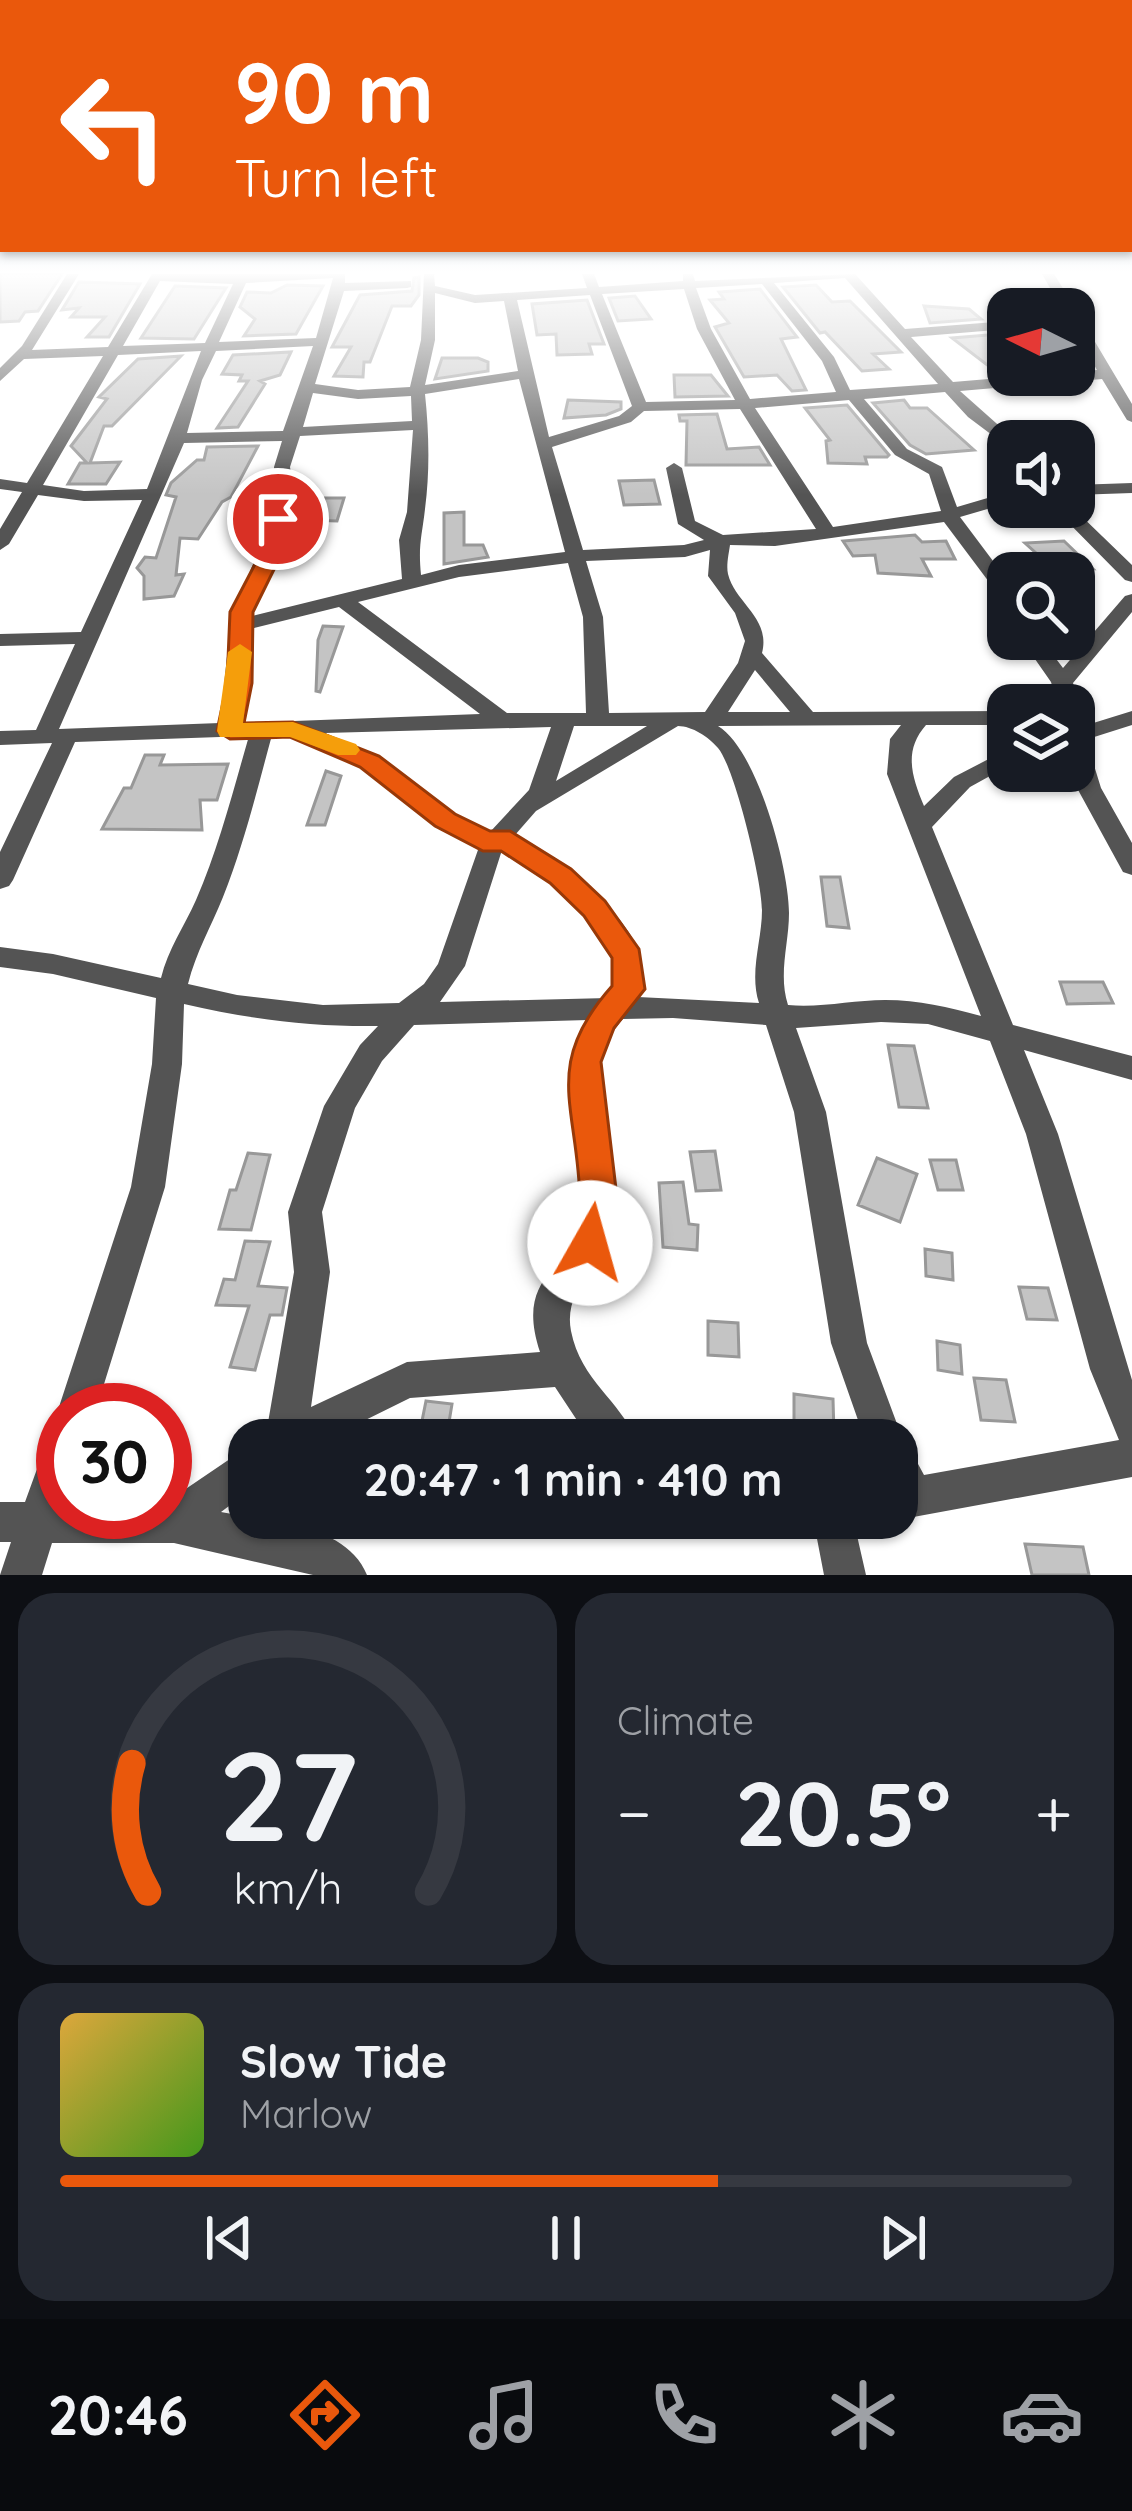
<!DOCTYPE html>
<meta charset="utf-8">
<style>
:root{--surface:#171b24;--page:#242831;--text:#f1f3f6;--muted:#9ea1a6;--line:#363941;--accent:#ea580c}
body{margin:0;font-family:Quicksand,sans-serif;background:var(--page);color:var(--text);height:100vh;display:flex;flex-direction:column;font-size:45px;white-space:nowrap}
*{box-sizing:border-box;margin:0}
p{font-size:39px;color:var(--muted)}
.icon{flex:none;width:66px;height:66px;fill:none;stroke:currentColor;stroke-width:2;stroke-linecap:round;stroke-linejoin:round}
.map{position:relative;height:1575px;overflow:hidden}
.side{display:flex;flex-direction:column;gap:18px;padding:18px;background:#0d0f14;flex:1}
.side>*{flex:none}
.banner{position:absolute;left:0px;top:0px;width:1134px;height:252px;box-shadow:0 3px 9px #0004;background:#ea580c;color:#fff;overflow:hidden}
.needle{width:78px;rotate:275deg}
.tools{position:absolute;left:987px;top:288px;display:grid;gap:24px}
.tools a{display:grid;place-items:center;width:108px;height:108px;border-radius:24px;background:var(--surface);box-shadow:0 3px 9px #0004;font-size:60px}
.speed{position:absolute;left:36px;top:1383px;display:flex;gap:24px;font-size:60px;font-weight:700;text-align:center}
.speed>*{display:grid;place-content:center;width:156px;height:156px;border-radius:50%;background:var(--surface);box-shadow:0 3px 9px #0004;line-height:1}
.speed .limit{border:18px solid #d22;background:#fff;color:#111}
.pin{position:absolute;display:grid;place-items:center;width:102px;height:102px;color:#fff;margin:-51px;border:6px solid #fff;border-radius:50%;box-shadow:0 3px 12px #0007}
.me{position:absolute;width:132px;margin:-66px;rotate:7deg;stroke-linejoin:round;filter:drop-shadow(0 0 9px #0008)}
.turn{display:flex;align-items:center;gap:42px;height:252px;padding:0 36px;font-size:54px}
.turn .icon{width:156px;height:156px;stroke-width:2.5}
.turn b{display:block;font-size:84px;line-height:102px}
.big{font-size:90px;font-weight:700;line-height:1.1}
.side .card{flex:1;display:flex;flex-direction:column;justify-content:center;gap:18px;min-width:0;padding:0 42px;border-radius:36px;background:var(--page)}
.side .dial{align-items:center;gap:0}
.dial svg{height:312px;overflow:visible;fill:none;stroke:var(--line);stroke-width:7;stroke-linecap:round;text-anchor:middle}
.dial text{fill:var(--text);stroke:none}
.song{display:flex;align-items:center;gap:36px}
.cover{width:144px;height:144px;border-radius:18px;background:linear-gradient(135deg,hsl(40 70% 55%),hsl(100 70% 35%))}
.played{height:12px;border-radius:6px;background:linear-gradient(90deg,var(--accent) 65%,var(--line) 65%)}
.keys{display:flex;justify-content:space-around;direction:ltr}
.heat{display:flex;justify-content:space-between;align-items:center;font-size:66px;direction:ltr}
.side .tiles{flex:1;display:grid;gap:18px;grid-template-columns:1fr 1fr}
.card:last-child{grid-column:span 2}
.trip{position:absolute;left:228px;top:1419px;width:690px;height:120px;border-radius:36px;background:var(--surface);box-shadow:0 3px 9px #0004;font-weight:700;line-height:120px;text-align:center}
.dock{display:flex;height:192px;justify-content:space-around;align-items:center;background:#090b0e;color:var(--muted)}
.dock .icon{width:84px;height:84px}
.dock .active{color:var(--accent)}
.dock b{font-size:54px;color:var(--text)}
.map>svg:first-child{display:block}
</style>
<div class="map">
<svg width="1132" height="1575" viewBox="0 0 1132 1575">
<rect width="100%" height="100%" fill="#fff"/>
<path fill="#c4c4c4" stroke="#989898" stroke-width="3" d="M 0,274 L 62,274 L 38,311 L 25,312 L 19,321 L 0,322 Z
M 419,277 L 419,295 L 411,306 L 392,306 L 370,362 L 364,362 L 363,377 L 334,376 L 351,347 L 332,347 L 360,295 L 412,291 L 414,278 Z
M 79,282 L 140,284 L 109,337 L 87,337 L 105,317 L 71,317 L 79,308 L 62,310 Z
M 287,285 L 323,286 L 296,334 L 244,336 L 255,319 L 240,307 L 247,292 L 271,293 Z
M 816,285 L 832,302 L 850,301 L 901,352 L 873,354 L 889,369 L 862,371 L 825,332 L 820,333 L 783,287 Z
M 175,286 L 226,288 L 194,339 L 141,338 Z
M 760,289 L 797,337 L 781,339 L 806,390 L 792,391 L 777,375 L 744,377 L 715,327 L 729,323 L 710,300 L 724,299 L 719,292 Z
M 635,296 L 651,319 L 618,321 L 609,298 Z
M 587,300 L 604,344 L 589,344 L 592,354 L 557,355 L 556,334 L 537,335 L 532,304 Z
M 924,306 L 969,309 L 981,319 L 930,323 Z
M 1000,334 L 1008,341 L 1008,373 L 999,374 L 952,338 Z
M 291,352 L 280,375 L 260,381 L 265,384 L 238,427 L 217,428 L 248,381 L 239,381 L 242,375 L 222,374 L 233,355 Z
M 181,356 L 112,426 L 104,426 L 90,463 L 120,462 L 106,484 L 68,484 L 80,463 L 87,463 L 71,446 L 107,399 L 99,397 L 138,359 Z
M 442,358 L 478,358 L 488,362 L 488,371 L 435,379 Z
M 674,375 L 711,375 L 728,396 L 675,397 Z
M 568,400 L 621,402 L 621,409 L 606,415 L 564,418 Z
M 904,400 L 910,408 L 927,408 L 974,450 L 926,454 L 910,445 L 873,403 Z
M 847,405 L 889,455 L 887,457 L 865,457 L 867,464 L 828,463 L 826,441 L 830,440 L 805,408 Z
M 717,414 L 727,449 L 759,447 L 770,465 L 686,465 L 687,421 L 680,421 L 679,415 Z
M 258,446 L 231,497 L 222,502 L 198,539 L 180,538 L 176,575 L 184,574 L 174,596 L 144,599 L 144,576 L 137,568 L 145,557 L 156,558 L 176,497 L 166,495 L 171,483 L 197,460 L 204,460 L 207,447 Z
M 654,480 L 660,504 L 624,505 L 619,481 Z
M 317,498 L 344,498 L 337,521 L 307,520 Z
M 464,512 L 464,545 L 483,545 L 488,557 L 444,564 L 444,513 Z
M 915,535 L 922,542 L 946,541 L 955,559 L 922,559 L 931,576 L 878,573 L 875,555 L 853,556 L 843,541 Z
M 1064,541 L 1093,569 L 1056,571 L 1025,543 Z
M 323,626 L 343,627 L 320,692 L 316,691 L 318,640 Z
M 145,755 L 164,755 L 160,765 L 228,764 L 217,800 L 200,800 L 202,830 L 102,829 L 124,788 L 131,788 Z
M 326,771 L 341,776 L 325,825 L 307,825 Z
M 821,877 L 840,877 L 849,928 L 827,926 Z
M 1060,982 L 1103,982 L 1113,1003 L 1067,1004 Z
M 888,1045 L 914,1046 L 928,1108 L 899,1107 Z
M 715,1151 L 721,1190 L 696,1191 L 690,1152 Z
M 248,1153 L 270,1155 L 251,1230 L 219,1229 L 230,1190 L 236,1190 Z
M 877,1158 L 917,1174 L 900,1222 L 858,1205 Z
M 930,1160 L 956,1160 L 963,1190 L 938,1190 Z
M 683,1182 L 689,1224 L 698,1225 L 697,1250 L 663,1247 L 659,1183 Z
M 245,1241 L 270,1242 L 258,1286 L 287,1288 L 282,1315 L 270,1315 L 255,1370 L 230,1367 L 249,1306 L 216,1305 L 224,1279 L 235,1280 Z
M 925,1249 L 952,1253 L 953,1280 L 926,1276 Z
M 1019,1287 L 1048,1288 L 1057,1320 L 1027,1319 Z
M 708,1321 L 738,1323 L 739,1357 L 708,1355 Z
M 937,1341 L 960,1345 L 962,1374 L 938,1370 Z
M 974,1378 L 1006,1380 L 1015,1422 L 981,1420 Z
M 794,1394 L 833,1399 L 834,1434 L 794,1428 Z
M 426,1401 L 452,1404 L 447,1434 L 420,1431 Z
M 1025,1544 L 1083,1547 L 1089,1575 L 1032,1575 Z"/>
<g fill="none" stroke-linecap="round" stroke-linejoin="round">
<path fill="#545454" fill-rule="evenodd" d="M 67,274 L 79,274 L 32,350 L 108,347 L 152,274 L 345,274 L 345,283 L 411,281 L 411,287 L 407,288 L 344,291 L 315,384 L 358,390 L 410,387 L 421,340 L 424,274 L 434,274 L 435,286 L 475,295 L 587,288 L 582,274 L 594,274 L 599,287 L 683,281 L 683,274 L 693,274 L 695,281 L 855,274 L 905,329 L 1008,321 L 1008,329 L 911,337 L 953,382 L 1097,370 L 1074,330 L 1074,314 L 1079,315 L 1132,404 L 1132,422 L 1127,420 L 1102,379 L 960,391 L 1014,439 L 1008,441 L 1008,447 L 968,417 L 945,392 L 864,399 L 907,449 L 942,467 L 957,507 L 1008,492 L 1008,503 L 960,517 L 1008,581 L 1008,600 L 1001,598 L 944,522 L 775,546 L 730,545 C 729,552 726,566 728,574 C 735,603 771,618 762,653 L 813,712 L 1008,711 L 1008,725 L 926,725 C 903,751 912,777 924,806 L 954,777 L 1008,749 L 1008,766 L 970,787 L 932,827 L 1013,1025 L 1132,1056 L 1132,1080 L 1024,1050 L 1058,1134 L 1132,1380 L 1132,1477 L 897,1520 L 892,1518 L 897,1518 L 897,1440 L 865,1440 L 831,1343 L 794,1112 L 766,1025 L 673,1018 L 623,1019 C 570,1079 623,1145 615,1214 C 610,1258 562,1285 571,1331 C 581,1381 620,1400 636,1440 L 590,1440 L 555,1387 L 410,1398 L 325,1440 L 265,1440 L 294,1272 L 288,1212 L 324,1106 L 360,1045 L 378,1026 C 312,1027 249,1019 184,1004 L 182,1064 L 165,1187 L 96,1410 L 63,1410 L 63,1422 L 58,1410 L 131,1187 L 152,1064 L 156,998 L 53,974 L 0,967 L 0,947 L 53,954 L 161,978 C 168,949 184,927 196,900 C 219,847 233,791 249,736 L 75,742 L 13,880 L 9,886 L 0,889 L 0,852 L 52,743 L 0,745 L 0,731 L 36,730 L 75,644 L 0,646 L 0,634 L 81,632 L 142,500 L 84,501 L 38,495 L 9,544 L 0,550 L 0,529 L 22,492 L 0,489 L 0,479 L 27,483 L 103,356 L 24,359 L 0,381 L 0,368 L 22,346 ZM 333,278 L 316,338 L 219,342 L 246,283 ZM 845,278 L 938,384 L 850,390 L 834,357 L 774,283 ZM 160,281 L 233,284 L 205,343 L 123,346 ZM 762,284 L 822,361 L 836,392 L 750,399 L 711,329 L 696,288 ZM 684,289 L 697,329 L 735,400 L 646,402 L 602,294 ZM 435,293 L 475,303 L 504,301 L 518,371 L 425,385 L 435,340 ZM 590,295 L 632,406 L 619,416 L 549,437 L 517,300 ZM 313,346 L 283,431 L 187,433 L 202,380 L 216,351 ZM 201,351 L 147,489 L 84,491 L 43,485 L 118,355 ZM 519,379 L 565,552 L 459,565 L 421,575 C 418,545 422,536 425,509 C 430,471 429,432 425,394 ZM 313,393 L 358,399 L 411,396 L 412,421 L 303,427 ZM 849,400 L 895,455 L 929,474 L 941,511 L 833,527 L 755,408 ZM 740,409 L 816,529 L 723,535 L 695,521 L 682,468 L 674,463 L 666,468 L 678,524 L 704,540 L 684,545 L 583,550 L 552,447 L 631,422 L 644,411 ZM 413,430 L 407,512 L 399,540 L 402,579 L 252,616 L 287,529 L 294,490 L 290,467 L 300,436 ZM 282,441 L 274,467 L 275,510 L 231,618 L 220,723 L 59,729 L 184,443 ZM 710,550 L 708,576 L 735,613 L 745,641 L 738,663 L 705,712 L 609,713 L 603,617 L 586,561 L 685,557 ZM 568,563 L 583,617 L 586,713 L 507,713 L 358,602 L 459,577 ZM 339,607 L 480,714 L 242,723 L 250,629 ZM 755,670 L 790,712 L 728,712 ZM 901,725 L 890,739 L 887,774 L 981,1016 C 948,1007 919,1000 885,1000 C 853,1000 821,1008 788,1005 C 778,974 789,944 789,913 C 789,868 757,749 718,726 ZM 574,726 L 647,726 L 556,781 ZM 678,726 C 692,726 709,737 718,748 C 735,768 762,881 762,910 C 762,941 749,972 759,1003 L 638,997 C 668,935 560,861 515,835 L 536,811 ZM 551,727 L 529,790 L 490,832 L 454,814 L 378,757 L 325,733 ZM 295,734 L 362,767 L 436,826 L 479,847 L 438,964 L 424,984 L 399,1003 L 323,1005 L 237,995 L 188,984 C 196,952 211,927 223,897 C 244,844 257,790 272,735 ZM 502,850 C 540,873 646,946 608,998 L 440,1002 L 465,966 ZM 588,1020 C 544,1082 594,1151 581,1218 C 570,1273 514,1273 540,1352 L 407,1362 L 311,1407 L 330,1272 L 322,1212 L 355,1108 L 382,1061 L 414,1025 ZM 881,1022 L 928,1024 L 990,1041 L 1026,1134 L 1090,1369 L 1119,1440 L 924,1475 L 911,1451 L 901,1447 L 903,1440 L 867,1343 L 826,1112 L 796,1028 Z
M 1042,274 L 1054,274 L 1076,309 L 1074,311 L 1062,309 Z
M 1132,483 L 1132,493 L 1074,495 L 1074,485 Z
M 1053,507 L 1072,507 L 1132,565 L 1132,582 L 1125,580 Z
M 1132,594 L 1132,612 L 1073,683 L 1080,705 L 1074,710 L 1074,705 L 1058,705 L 1051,682 L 1021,639 L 1041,639 L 1063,668 L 1125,596 Z
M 1132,711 L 1132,725 L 1091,738 L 1088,746 L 1101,788 L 1132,843 L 1132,875 L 1123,872 L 1077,788 L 1072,771 L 1074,729 Z
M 63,1430 L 63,1512 L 165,1512 L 165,1503 L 249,1446 L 249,1491 L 221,1512 C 269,1522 346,1523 367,1575 L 313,1575 L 174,1543 L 52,1543 L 42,1575 L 0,1575 L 11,1542 L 0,1542 L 0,1502 L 25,1502 L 49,1436 Z
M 813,1518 L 853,1518 L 866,1575 L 824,1575 Z"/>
</g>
<linearGradient id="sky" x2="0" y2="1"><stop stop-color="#8cadcc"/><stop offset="0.55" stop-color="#fff"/><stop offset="1" stop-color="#fff" stop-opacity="0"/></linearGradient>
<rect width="1132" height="495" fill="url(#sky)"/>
<path fill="#ea580c" stroke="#983908" stroke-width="3" d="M 271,514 L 289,519 L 287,543 L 253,612 L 252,683 L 244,723 L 293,722 L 379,756 L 455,814 L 490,831 L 510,831 L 571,869 L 605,901 L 639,949 L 645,989 L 614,1028 L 601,1062 L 618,1206 L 604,1255 L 590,1260 L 577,1255 C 567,1236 580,1221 580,1201 C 578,1106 541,1066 612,986 L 612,958 L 584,916 L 550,883 L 501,851 L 483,851 L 435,826 L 360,767 L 290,737 L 230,739 L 217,731 L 227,683 L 230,612 L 266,543 Z"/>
<path fill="#f59e0b" d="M 240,644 L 252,652 L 243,723 L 293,722 L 356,744 L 360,750 L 356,755 L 338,755 L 290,737 L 220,737 L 217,731 L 228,652 Z"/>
</svg>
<div class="tools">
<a><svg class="needle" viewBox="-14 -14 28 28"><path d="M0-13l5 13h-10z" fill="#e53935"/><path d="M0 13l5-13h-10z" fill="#9ea1a6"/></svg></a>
<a><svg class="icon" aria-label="sound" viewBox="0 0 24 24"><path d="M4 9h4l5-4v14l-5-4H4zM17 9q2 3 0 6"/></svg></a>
<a><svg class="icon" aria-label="search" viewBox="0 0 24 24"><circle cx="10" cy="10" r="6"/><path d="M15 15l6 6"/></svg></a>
<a><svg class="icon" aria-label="layers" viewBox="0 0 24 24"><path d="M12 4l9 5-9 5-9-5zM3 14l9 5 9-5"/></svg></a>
</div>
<div class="speed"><div class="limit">30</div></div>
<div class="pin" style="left:278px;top:519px;background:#d93025"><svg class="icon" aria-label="arrive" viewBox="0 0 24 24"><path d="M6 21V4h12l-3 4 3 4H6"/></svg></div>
<svg class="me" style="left:590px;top:1243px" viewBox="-20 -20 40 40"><circle r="19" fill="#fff"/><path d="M0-13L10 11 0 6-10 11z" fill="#ea580c"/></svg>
<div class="trip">20:47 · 1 min · 410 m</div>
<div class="banner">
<div class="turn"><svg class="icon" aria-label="left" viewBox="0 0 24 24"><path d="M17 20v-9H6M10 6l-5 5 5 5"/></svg><div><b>90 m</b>Turn left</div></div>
</div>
</div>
<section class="side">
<div class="tiles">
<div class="card dial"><svg viewBox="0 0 100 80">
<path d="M14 69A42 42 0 1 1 86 69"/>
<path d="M14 69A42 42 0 0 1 10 36" stroke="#ea580c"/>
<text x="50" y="56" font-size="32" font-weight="700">27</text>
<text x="50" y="72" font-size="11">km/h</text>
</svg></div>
<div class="card"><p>Climate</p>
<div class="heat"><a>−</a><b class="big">20.5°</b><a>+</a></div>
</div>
<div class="card">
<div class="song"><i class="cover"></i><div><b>Slow Tide</b><p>Marlow</p></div></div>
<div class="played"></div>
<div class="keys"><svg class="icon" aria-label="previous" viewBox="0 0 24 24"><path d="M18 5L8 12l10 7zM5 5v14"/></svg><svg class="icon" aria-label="pause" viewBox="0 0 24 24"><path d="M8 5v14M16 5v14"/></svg><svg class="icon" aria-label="next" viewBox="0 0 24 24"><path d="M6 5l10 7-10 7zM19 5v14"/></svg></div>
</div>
</div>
</section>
<nav class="dock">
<b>20:46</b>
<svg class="icon active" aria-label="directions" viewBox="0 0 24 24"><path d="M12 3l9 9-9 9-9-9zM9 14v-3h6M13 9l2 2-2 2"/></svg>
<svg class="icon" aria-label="music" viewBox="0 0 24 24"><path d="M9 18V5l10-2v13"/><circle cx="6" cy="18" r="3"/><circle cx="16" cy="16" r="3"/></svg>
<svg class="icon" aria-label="phone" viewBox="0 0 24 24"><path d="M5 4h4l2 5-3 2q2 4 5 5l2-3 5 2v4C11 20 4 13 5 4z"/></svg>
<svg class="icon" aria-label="climate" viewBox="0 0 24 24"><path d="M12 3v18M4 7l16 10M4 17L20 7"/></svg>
<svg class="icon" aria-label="car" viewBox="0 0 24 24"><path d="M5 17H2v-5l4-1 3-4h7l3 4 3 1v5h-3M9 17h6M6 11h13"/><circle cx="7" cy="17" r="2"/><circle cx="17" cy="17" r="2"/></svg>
</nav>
